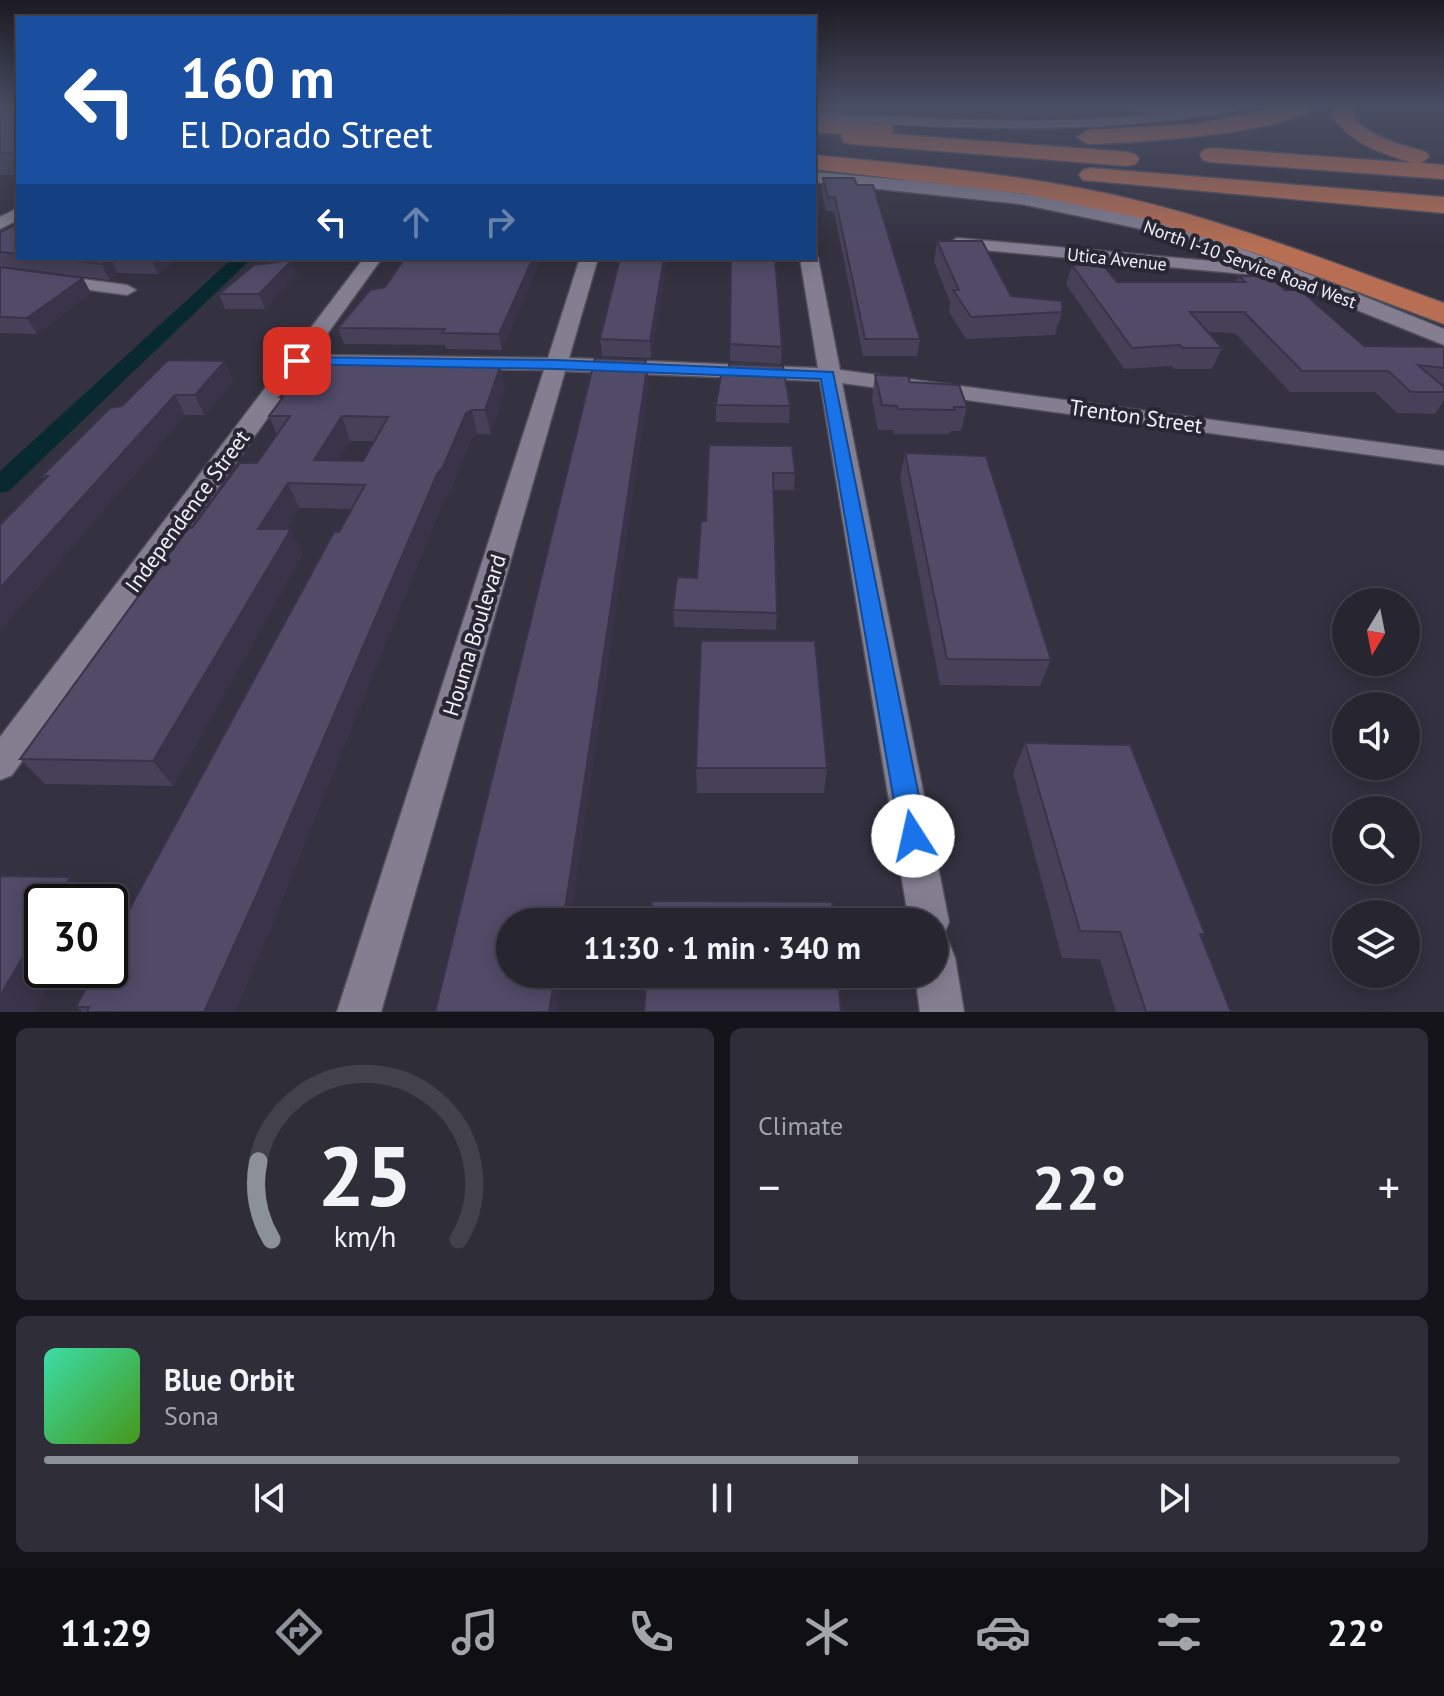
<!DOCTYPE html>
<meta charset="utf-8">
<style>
:root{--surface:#272530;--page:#2f2d38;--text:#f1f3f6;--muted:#a4a5ab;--line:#43424c;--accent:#8c9099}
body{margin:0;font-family:"PT Sans",sans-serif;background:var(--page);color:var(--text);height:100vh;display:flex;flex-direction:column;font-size:30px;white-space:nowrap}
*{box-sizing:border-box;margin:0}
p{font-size:26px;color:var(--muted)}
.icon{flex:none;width:44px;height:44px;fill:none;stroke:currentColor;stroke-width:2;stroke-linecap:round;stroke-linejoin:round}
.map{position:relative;height:1012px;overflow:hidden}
.details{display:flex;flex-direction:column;gap:16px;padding:16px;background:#15141a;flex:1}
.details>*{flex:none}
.hud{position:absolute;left:16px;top:16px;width:800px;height:244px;border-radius:0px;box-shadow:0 4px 20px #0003,0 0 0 2px var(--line);background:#1a4fa0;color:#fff;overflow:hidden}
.needle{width:52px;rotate:190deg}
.fabs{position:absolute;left:1332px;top:588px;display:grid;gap:16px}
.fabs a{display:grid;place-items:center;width:88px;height:88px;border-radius:50%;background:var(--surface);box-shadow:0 4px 20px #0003,0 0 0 2px var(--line);font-size:40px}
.speed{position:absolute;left:24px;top:884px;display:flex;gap:16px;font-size:40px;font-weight:700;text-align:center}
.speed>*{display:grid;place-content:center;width:104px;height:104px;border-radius:50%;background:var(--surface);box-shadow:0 4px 20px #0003,0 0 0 2px var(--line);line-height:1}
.speed .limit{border:4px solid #111;border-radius:12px;background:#fff;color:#111}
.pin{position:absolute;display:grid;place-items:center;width:68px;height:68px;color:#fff;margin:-34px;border-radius:16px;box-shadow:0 4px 12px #0006}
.me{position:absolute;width:88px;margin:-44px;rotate:350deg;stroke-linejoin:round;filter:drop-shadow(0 0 6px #0008)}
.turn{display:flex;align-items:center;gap:28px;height:168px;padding:0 32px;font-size:36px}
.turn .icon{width:104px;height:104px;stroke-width:2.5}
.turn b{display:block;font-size:56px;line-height:68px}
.lanes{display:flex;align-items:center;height:76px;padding:0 32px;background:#0003;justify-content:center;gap:40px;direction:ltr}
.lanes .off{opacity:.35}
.big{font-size:60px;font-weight:700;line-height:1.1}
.details .widget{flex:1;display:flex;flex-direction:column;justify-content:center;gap:12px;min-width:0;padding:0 28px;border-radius:12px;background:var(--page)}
.details .dial{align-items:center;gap:0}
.dial svg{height:208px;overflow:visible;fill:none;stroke:var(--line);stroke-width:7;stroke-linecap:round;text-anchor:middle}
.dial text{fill:var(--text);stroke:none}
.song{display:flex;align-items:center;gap:24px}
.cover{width:96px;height:96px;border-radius:12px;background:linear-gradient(135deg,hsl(160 70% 55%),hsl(100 70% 35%))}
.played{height:8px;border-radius:4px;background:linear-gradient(90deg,var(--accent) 60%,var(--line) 60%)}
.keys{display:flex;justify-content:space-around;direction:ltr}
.heat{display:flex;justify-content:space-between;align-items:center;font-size:44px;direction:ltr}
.details .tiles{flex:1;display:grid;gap:16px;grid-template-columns:1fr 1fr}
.widget:last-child{grid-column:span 2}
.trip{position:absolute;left:496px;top:908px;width:452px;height:80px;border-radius:40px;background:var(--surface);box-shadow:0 4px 20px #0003,0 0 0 2px var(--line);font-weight:700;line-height:80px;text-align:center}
.menu{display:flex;height:128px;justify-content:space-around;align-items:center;background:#100f13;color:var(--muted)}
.menu .icon{width:56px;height:56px}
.menu .current{color:var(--accent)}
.menu b{font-size:36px;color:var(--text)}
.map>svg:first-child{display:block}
</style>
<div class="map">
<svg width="1444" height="1012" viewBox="0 0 1444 1012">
<rect width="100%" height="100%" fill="#343140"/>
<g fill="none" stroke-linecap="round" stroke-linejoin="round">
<path fill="#08292f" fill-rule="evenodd" d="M 233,258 L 252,258 L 9,491 L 0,493 L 0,471 Z"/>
<defs>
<path id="minor" d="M 1125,107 L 1194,107 L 1203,111 L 1197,115 L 1131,111 Z
M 18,208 L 18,220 L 0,229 L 0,217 Z
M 957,238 L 1277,267 L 1286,272 L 1277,277 L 951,247 L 949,243 Z
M 814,254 L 818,258 L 840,370 L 1444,451 L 1444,465 L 842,383 L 949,922 L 943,936 L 938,939 L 949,943 L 955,958 L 964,1012 L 920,1012 L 915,974 L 934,974 L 934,922 L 909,922 L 820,381 L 565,371 L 381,1012 L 337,1012 L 544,370 L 304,367 L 12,775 L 0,780 L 0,737 L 364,258 L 382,258 L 312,355 L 548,358 L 580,258 L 598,258 L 569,358 L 818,368 L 800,258 L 814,258 Z
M 0,268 L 127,285 L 136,290 L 127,295 L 0,278 Z"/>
<path id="tertiary" d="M 1207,107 L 1241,107 L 1234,111 C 1094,136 955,129 814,120 L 814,112 C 945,119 1077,129 1207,107 Z
M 814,172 C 927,182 1042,190 1152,220 C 1253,248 1348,291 1444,329 L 1444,345 L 1250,267 L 1137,228 L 1021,204 L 814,182 Z"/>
<path id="motorway" d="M 1281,107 L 1313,107 C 1288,134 1129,143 1088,144 L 1077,137 L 1088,130 L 1196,124 Z
M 1336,107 L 1356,107 L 1352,116 C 1371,138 1400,144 1426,152 L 1429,157 L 1421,163 L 1444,165 L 1444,179 L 1211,162 L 1203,160 L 1200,155 L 1203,150 L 1211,148 L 1413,163 C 1381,153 1351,144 1332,116 Z
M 814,120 L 883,124 L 891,125 L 894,130 L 891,134 L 1127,152 L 1135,154 L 1139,159 L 1135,164 L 1127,166 L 852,144 L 844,142 L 841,137 L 843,134 L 814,132 Z
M 814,155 C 913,165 1012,173 1109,194 C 1224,219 1333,263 1444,303 L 1444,324 L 1252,252 L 1142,218 L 1026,194 L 814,169 Z
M 1091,168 L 1444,197 L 1444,213 L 1083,180 L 1079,175 L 1083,170 Z"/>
</defs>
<use href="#minor" stroke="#53505d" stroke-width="3"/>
<use href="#tertiary" stroke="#53505d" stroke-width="3"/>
<use href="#motorway" stroke="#53505d" stroke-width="3"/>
<use href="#minor" fill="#837f91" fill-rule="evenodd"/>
<use href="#tertiary" fill="#837f91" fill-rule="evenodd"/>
<use href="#motorway" fill="#b86e53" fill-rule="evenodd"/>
</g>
<path fill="#464059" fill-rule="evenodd" d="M 0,107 L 18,107 L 18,175 L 0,175 Z
M 929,107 L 1131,107 L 1129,113 L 1031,117 Z
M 823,178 L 857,185 L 920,339 L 917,356 L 863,356 L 834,211 L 826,211 L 822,192 Z
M 18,224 L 18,258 L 178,258 L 158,274 L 118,273 L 109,280 L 0,266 L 0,232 Z
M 937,241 L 1011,296 L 1062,312 L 1055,335 L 966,339 L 949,312 L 950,302 L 934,262 Z
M 405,258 L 541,258 L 502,350 L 446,349 L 445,345 L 344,344 L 338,328 L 385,287 Z
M 667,258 L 651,358 L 602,356 L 600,339 Z
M 731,258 L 782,347 L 781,364 L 730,361 Z
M 292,260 L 297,274 L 265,309 L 225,309 L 219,294 Z
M 1072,265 L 1117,282 L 1236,282 L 1239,276 L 1285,290 L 1364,346 L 1444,347 L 1444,400 L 1435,414 L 1397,413 L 1375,392 L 1290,392 L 1235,333 L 1208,332 L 1222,348 L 1212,369 L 1174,369 L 1172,366 L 1124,369 L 1066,284 Z
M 0,267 L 91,293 L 37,334 L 0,333 Z
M 500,367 L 505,390 L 491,434 L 477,434 L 472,438 L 450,492 L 444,499 L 276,915 L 235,1012 L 83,1012 L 76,1007 L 351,509 L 299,508 L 286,529 L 303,554 L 173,786 L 45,784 L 20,759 L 192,528 L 257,463 L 277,435 L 269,416 L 281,400 L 280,397 ZM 350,441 L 374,441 L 363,461 L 339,460 Z
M 875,375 L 910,382 L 967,407 L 961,431 L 950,431 L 950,434 L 894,434 L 893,430 L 878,430 L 872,399 Z
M 234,381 L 204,415 L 185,415 L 0,631 L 0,525 L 45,480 L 42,476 L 122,406 Z
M 716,405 L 790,406 L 789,423 L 716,422 Z
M 709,445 L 795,473 L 794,490 L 774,490 L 777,613 L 776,630 L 674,627 L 673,610 L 697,578 L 706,521 Z
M 905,453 L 1051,660 L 1040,686 L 940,685 L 900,478 Z
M 1025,743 L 1205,934 L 1202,938 L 1231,1012 L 1116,1012 L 1100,959 L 1062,958 L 1013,773 Z
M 696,768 L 827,768 L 824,793 L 697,793 Z"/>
<path fill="#393449" d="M 110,258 L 118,273 L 109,280 L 102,264 Z
M 152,258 L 178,258 L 158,274 L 151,259 Z
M 533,258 L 541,258 L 502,350 L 499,334 Z
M 664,258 L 667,258 L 651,358 L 650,341 Z
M 292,260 L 297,274 L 265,309 L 259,294 Z
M 83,278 L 91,293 L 37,334 L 27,318 Z
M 646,360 L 649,387 L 570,922 L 563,922 Z
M 225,361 L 234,381 L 204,415 L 195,395 Z
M 500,367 L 505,390 L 491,434 L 485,410 Z
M 175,395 L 185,415 L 0,631 L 0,588 Z
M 472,410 L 477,434 L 472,438 L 450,492 L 444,499 L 276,915 L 235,1012 L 204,1012 L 437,474 L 466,413 Z
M 342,416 L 350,441 L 325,485 L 314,460 Z
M 288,483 L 299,508 L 271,554 L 258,529 Z
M 291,529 L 303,554 L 173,786 L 153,761 Z
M 70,877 L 96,901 L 95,902 L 55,902 Z
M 42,924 L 42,970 L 57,970 L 34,1012 L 0,1012 L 0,996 Z
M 555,974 L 563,974 L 557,1012 L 549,1012 Z"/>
<path fill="#514b68" stroke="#393449" stroke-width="2" fill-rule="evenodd" d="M 0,107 L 18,107 L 18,153 L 0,153 Z
M 823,178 L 854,178 L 857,185 L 873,185 L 920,339 L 865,339 L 835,197 L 828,197 Z
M 18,224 L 18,254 L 0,252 L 0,232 Z
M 937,241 L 982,241 L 1011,296 L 1062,301 L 1062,312 L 971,317 L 953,290 L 959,290 Z
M 50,258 L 152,258 L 110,258 L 102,264 Z
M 405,258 L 533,258 L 499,334 L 442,333 L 445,329 L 338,328 L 370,290 L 385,287 Z
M 620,258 L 664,258 L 650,341 L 600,339 Z
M 731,258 L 775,258 L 782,347 L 730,344 Z
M 292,260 L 259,294 L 219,294 L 254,265 Z
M 1072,265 L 1103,265 L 1117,282 L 1245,282 L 1239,276 L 1269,276 L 1285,290 L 1300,290 L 1364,346 L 1444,347 L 1444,368 L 1418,365 L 1444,387 L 1444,392 L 1411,392 L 1388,371 L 1302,371 L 1244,312 L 1190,312 L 1222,348 L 1183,348 L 1180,345 L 1132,348 Z
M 0,267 L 83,278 L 27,318 L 0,317 Z
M 595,358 L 646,360 L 644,369 L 647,369 L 563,922 L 510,922 L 510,974 L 555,974 L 549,1012 L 435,1012 Z
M 168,360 L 225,361 L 195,395 L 175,395 L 0,588 L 0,525 L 48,476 L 42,476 L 110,408 L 122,406 Z
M 308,362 L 500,367 L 485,410 L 472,410 L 466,413 L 443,467 L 437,474 L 258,892 L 204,1012 L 87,1012 L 89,1007 L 76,1007 L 96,970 L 110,970 L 110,945 L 334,532 L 339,532 L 365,485 L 288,483 L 258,529 L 291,529 L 153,761 L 20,759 L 188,528 L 192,528 L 240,463 L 257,463 L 290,416 L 269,416 L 283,397 L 280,397 ZM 342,416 L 388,417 L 363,461 L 314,460 Z
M 729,364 L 783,366 L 790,406 L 716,405 L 722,369 L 729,369 Z
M 875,375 L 908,376 L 910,382 L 959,385 L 967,407 L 954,407 L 955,410 L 898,409 L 897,406 L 882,405 Z
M 709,445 L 792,446 L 795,473 L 773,473 L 777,613 L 673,610 L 677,577 L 697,578 L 701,521 L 706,521 Z
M 905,453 L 986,456 L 1051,660 L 947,659 Z
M 701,641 L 815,641 L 827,768 L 696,768 Z
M 1025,743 L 1130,745 L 1205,934 L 1200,934 L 1231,1012 L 1146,1012 L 1120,932 L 1080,931 Z
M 0,876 L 70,877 L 55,902 L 42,902 L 42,924 L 0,996 Z
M 652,901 L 832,902 L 833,922 L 651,922 Z
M 647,974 L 838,974 L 841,1012 L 644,1012 Z"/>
<linearGradient id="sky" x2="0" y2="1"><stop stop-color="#1d1b23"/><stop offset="0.43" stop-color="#4a4e64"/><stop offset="1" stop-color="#4a4e64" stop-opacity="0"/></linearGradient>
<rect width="1444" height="249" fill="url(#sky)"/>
<path fill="#1a73e8" stroke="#114b97" stroke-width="2" d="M 297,357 L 556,360 L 833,372 L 927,836 L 923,845 L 913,849 L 904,845 L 900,836 L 821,379 L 556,369 L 292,364 L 290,361 Z"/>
<g text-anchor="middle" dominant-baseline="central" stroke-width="8" stroke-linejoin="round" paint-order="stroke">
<g font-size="18" fill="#f2f0fa" stroke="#2a2735">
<text transform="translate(1117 259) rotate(6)">Utica Avenue</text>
<text transform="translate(1250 264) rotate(20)">North I-10 Service Road West</text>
</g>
<g font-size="22" fill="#f2f0fa" stroke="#2a2735">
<text transform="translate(1136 416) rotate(8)">Trenton Street</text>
<text transform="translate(187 511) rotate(-54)">Independence Street</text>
<text transform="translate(474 635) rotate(-73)">Houma Boulevard</text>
</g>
</g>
</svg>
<div class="fabs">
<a><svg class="needle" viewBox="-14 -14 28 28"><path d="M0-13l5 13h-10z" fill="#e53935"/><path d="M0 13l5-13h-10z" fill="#a4a5ab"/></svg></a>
<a><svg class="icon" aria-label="sound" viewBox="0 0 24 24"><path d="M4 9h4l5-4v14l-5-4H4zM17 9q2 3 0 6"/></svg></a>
<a><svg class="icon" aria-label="search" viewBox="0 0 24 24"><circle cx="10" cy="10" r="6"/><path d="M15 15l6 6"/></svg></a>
<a><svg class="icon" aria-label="layers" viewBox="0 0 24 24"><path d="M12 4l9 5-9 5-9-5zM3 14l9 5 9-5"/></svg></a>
</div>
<div class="speed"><div class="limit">30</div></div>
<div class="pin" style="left:297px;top:361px;background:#d93025"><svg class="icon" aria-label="arrive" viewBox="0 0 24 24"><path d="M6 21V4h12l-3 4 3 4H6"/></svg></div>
<svg class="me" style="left:913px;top:836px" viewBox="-20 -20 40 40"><circle r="19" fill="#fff"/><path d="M0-13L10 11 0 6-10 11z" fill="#1a73e8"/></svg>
<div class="trip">11:30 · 1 min · 340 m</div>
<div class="hud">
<div class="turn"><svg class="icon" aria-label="left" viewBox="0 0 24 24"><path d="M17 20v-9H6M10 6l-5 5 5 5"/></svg><div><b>160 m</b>El Dorado Street</div></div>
<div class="lanes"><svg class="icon" aria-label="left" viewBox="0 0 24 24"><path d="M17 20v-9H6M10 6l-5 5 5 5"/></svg><svg class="icon off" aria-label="ahead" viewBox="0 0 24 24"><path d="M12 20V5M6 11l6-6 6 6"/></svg><svg class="icon off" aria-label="right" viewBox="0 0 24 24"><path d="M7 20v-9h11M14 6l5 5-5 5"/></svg></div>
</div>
</div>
<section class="details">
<div class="tiles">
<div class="widget dial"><svg viewBox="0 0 100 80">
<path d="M14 69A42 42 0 1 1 86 69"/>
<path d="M14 69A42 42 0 0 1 9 39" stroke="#8c9099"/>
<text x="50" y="56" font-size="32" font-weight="700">25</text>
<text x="50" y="72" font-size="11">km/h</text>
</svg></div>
<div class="widget"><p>Climate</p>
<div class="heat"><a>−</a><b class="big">22°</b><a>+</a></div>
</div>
<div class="widget">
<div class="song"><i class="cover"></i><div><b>Blue Orbit</b><p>Sona</p></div></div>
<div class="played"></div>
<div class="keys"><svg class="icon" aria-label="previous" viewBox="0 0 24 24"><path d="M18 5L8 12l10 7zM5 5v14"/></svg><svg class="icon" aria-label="pause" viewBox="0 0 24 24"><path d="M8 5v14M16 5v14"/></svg><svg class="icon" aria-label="next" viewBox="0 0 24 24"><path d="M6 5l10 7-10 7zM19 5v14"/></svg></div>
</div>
</div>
</section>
<nav class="menu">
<b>11:29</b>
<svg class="icon current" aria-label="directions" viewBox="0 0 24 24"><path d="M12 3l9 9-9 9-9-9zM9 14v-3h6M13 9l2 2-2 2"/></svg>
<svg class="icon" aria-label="music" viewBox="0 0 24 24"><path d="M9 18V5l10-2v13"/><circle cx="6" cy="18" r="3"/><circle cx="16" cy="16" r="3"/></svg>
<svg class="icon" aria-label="phone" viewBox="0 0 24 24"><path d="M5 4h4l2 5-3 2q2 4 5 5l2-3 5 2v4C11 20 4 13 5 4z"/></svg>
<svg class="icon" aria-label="climate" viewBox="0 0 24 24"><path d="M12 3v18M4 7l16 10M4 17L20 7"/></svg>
<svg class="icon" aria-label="car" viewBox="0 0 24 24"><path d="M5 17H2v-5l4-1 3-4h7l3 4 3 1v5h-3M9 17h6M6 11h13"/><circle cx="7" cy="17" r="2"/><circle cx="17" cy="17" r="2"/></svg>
<svg class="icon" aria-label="filters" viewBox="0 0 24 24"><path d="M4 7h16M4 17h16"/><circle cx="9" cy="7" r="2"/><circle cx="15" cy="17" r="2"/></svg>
<b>22°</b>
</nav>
